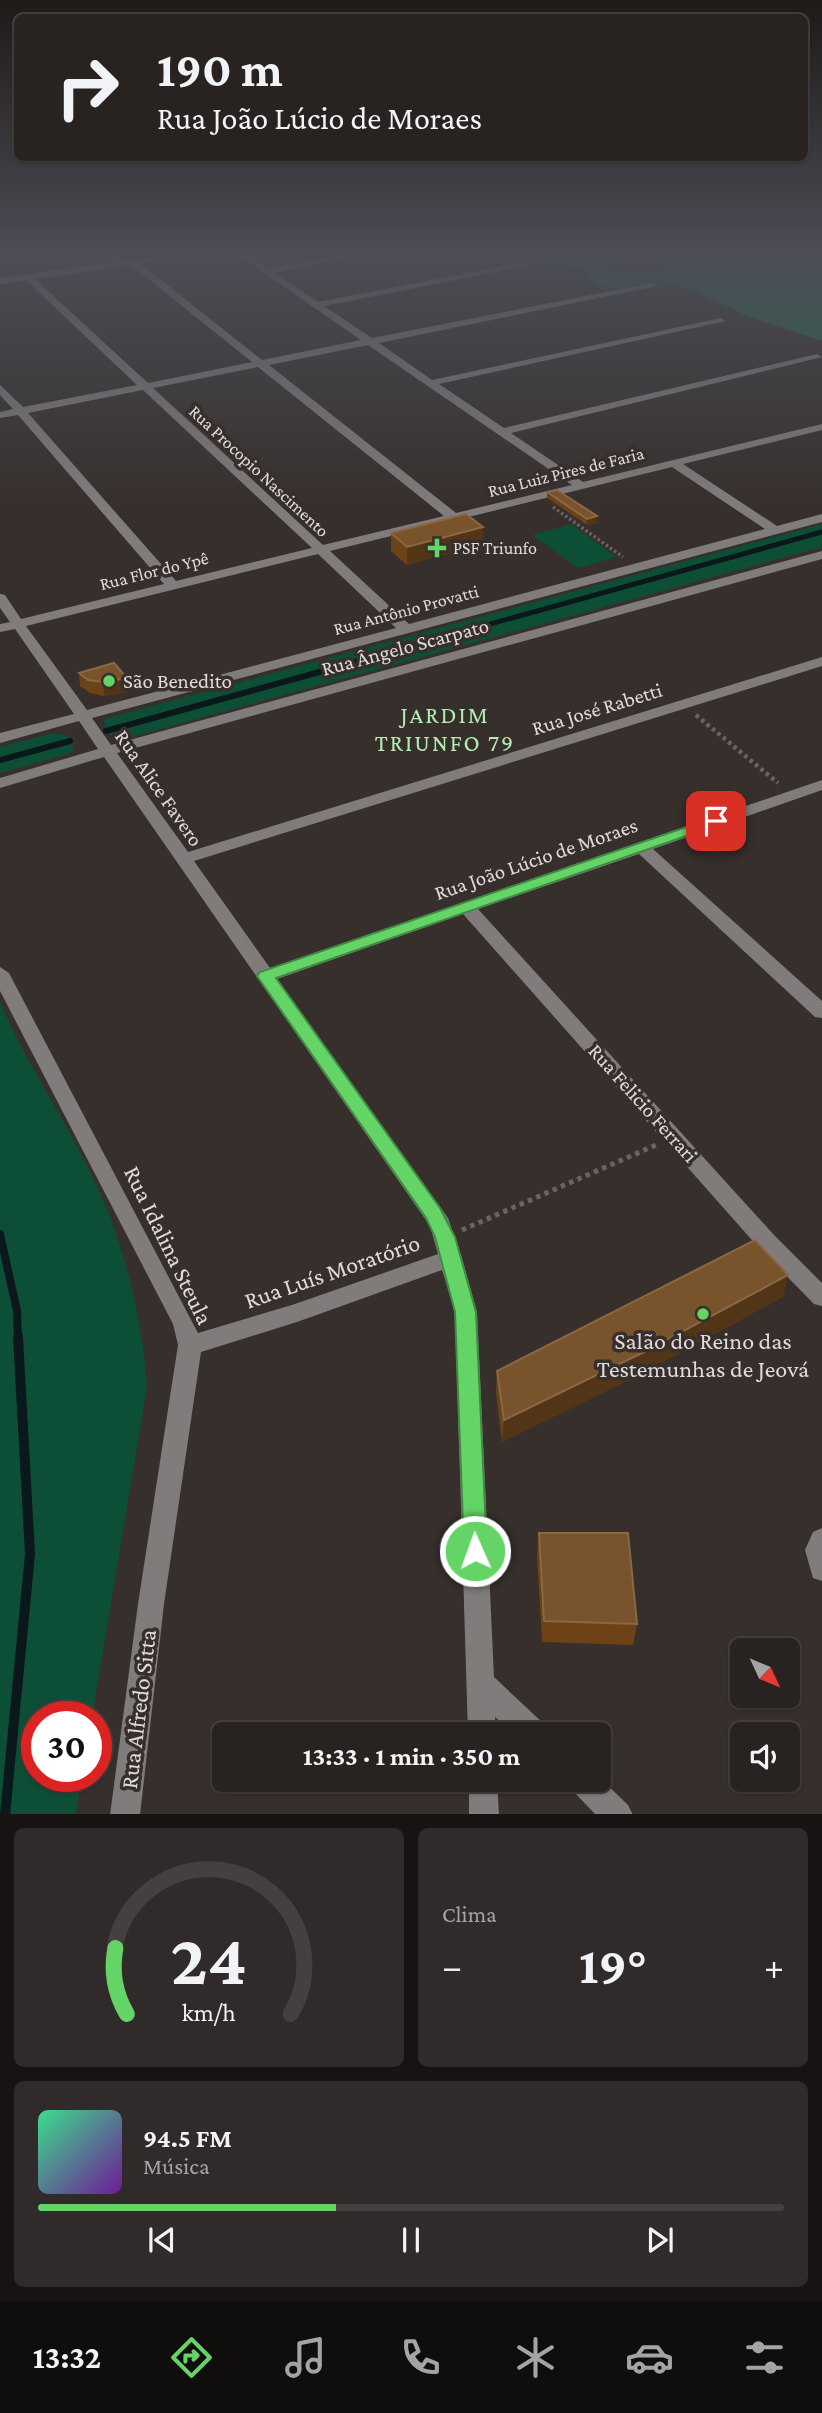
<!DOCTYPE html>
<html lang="pt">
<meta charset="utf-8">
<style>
:root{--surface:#282321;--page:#302b2a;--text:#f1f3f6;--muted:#a5a4a5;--line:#44403f;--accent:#64d467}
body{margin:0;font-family:"Crimson Pro",serif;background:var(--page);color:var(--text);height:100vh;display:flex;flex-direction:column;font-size:26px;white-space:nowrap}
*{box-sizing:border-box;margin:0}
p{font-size:23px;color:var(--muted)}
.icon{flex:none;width:38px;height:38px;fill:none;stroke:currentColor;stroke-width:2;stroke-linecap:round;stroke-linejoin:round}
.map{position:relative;height:1814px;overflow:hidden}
.details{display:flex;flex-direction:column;gap:14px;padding:14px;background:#161312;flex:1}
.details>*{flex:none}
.hud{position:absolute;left:14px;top:14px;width:794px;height:147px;border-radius:10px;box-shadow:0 2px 5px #0004,0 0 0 2px var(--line);background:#282321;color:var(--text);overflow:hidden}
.needle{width:46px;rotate:134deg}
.controls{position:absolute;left:730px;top:1638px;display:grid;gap:14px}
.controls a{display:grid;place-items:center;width:70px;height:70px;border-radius:10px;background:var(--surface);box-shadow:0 2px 5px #0004,0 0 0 2px var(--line);font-size:35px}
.speed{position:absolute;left:21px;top:1701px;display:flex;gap:14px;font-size:35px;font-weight:700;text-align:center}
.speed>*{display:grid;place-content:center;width:91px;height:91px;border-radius:50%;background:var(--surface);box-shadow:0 2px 5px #0004,0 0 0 2px var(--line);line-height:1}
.speed .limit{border:10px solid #d22;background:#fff;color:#111}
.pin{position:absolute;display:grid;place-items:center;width:60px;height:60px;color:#fff;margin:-30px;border-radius:14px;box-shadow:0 4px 10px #0006}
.me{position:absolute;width:77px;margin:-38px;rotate:358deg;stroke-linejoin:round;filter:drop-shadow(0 0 5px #0008)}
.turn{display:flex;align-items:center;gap:24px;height:147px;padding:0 28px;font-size:32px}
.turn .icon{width:91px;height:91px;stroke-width:2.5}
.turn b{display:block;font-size:49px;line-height:60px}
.big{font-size:52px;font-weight:700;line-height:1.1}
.details .widget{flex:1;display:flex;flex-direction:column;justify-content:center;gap:10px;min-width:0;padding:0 24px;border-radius:10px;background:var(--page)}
.details .dial{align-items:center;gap:0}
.dial svg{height:182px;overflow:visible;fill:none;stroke:var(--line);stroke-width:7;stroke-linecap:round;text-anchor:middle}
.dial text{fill:var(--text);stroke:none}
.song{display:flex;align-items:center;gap:21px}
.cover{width:84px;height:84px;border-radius:10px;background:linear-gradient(135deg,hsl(150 70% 55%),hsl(280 70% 35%))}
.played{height:7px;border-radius:4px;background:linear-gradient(90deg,var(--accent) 40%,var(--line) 40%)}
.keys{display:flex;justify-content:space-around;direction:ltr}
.heat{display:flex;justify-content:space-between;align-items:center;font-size:38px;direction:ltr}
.details .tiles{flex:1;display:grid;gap:14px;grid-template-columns:1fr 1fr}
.widget:last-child{grid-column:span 2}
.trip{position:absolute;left:212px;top:1722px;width:399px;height:70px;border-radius:10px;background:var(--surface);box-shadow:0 2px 5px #0004,0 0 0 2px var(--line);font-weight:700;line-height:70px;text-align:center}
.tabs{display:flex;height:112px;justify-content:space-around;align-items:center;background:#100e0d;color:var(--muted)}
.tabs .icon{width:49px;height:49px}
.tabs .current{color:var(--accent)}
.tabs b{font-size:32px;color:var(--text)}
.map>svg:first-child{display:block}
</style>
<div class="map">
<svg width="822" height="1815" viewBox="0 0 822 1815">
<rect width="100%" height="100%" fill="#362f2c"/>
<path fill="#0d4f36" d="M 571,524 L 617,557 L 578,568 L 532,535 Z
M 822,524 L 822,547 L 117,741 L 106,731 L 104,719 Z
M 53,733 L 66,735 L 74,748 L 68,754 L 0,773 L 0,747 Z
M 0,1002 C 27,1066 68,1123 97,1186 C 126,1249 142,1318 147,1387 L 92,1717 L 37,1717 L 37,1776 L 82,1776 L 76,1814 L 0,1814 Z"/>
<path fill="#1f6649" d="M 523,254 L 578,254 L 603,265 L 636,273 L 667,267 L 678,263 L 686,254 L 822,254 L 822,341 L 750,317 L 690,289 L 672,286 L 620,289 L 602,287 L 582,269 L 548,264 Z"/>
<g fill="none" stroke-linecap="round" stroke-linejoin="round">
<path stroke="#0a181c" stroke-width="5" d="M 328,669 L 822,532"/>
<path stroke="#0a181c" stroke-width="6" d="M 106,731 L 334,668
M 0,760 L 70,741"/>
<path stroke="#0a181c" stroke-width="8" d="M 0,1234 L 17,1311 L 18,1339"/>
<path stroke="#0a181c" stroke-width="10" d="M 5,1815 L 30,1554 L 18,1337"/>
<path stroke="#6a6361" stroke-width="3.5" stroke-dasharray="2.5 2.5" stroke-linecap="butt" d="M 553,507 L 623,557"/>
<path stroke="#6a6361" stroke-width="4.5" stroke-dasharray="3.5 3.5" stroke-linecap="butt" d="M 696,715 L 778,783"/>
<path stroke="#6a6361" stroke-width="5" stroke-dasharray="4.5 4.5" stroke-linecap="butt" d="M 462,1230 L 656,1145"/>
<path fill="#807c7c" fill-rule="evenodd" d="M 95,254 L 133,259 L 193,254 L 141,264 L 262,360 L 361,340 L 237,254 L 247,254 L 268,268 L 347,254 L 366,254 L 274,273 L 318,302 L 526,262 L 531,265 L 324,306 L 372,338 L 652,283 L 657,286 L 379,343 L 432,380 L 721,318 L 726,321 L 439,384 L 504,428 L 817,354 L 822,357 L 511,433 L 583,482 L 822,424 L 822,430 L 683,464 L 777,526 L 822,514 L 822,522 L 92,718 L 111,745 L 822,551 L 822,559 L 117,753 L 188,852 L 822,657 L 822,666 L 194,861 L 270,968 L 822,780 L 822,790 L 653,849 L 822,1001 L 822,1018 L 815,1017 L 639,854 L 478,909 L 775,1236 L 822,1283 L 822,1306 L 814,1304 L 759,1248 L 463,914 L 277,979 L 448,1218 L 462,1258 L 477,1312 L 494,1677 L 544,1724 L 548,1734 L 514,1734 L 495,1717 L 496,1734 L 468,1734 L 455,1312 L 442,1270 L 297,1322 L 201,1352 L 164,1604 L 140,1815 L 110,1815 L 138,1604 L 178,1345 L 173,1324 L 0,991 L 0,967 L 9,973 L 198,1333 L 295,1304 L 438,1254 L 430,1226 L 104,757 L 0,788 L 0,778 L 98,749 L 79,721 L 0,743 L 0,733 L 74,714 L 15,629 L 0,632 L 0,624 L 10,622 L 0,608 L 0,594 L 5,595 L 21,619 L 164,584 L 18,415 L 0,418 L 0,412 L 13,409 L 0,395 L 0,385 L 23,407 L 137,385 L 26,280 L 0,284 L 0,278 L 119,261 ZM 131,265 L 252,362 L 148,383 L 35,279 ZM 368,345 L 572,485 L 456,513 L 269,365 ZM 258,367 L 444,516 L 323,545 L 153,388 ZM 143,390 L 312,548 L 176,581 L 28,413 ZM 672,467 L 765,529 L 409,624 L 330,551 ZM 318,554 L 396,628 L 87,710 L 26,626 Z
M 822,1528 L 822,1581 L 813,1578 L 805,1550 L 813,1532 Z
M 598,1776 L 628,1805 L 633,1815 L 596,1815 L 572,1790 L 567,1780 L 598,1780 Z
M 469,1780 L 497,1780 L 499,1815 L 469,1815 Z"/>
</g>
<path fill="#6d4216" d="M 547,492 L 597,523 L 587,525 L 547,498 Z
M 483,527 L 482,545 L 407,565 L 391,551 L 391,533 Z
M 79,673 L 128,692 L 104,696 L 90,693 L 80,686 Z
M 788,1275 L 783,1297 L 641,1374 L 502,1442 L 496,1393 L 497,1371 Z
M 539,1533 L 637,1624 L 633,1645 L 542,1642 L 537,1555 Z"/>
<path fill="#523416" d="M 597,516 L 597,523 L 587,525 L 587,519 Z
M 483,527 L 482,545 L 407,565 L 407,547 Z
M 127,678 L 128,692 L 104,696 L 103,682 Z
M 788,1275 L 783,1297 L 641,1374 L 502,1442 L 504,1420 Z"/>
<path fill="#79532b" stroke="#896846" stroke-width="2" d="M 557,490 L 597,516 L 587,519 L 547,492 Z
M 466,514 L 483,527 L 407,547 L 391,533 Z
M 114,663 L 127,678 L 103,682 L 88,680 L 79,673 Z
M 755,1240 L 788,1275 L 644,1352 L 504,1420 L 497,1371 Z
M 539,1533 L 628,1533 L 637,1624 L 544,1621 Z"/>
<linearGradient id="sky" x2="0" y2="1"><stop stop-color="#1e1a18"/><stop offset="0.5" stop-color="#4c4d56"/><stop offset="1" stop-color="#4c4d56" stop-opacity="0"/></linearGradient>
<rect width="822" height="508" fill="url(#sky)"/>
<path fill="#64d467" stroke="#418a43" stroke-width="2" d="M 716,817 L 724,821 L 721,824 L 276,978 L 440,1208 L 455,1237 L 476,1312 L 487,1551 L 484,1559 L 475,1562 L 467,1559 L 464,1551 L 455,1312 L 435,1237 L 426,1218 L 257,976 L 260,972 Z"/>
<g fill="#64d467" stroke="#362f2c" stroke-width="2.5">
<path d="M433.5 537.5h7v7h7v7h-7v7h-7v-7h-7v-7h7z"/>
<circle cx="109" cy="681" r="7"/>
<circle cx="703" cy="1314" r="7"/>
</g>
<g text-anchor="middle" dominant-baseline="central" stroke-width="7" stroke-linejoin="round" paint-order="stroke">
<g font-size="18" fill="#e0dbd9" stroke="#362f2c">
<text transform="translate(259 471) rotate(43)">Rua Procopio Nascimento</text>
<text transform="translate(566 472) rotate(-14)">Rua Luiz Pires de Faria</text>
<text transform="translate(154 571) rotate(-14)">Rua Flor do Ypê</text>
<text transform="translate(406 610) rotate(-15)">Rua Antônio Provatti</text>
</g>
<g font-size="18" fill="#e0dbd9" stroke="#362f2c" text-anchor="start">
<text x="453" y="548">PSF Triunfo</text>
</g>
<g font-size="21" fill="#e0dbd9" stroke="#362f2c">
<text transform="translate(405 647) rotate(-15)">Rua Ângelo Scarpato</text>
<text transform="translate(597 709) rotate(-17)">Rua José Rabetti</text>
<text transform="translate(159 788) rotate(55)">Rua Alice Favero</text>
<text transform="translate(536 859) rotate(-19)">Rua João Lúcio de Moraes</text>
<text transform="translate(643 1103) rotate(48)">Rua Felicio Ferrari</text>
</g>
<g font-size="21" fill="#e0dbd9" stroke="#362f2c" text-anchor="start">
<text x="123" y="681">São Benedito</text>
</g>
<g font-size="24" letter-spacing="2" fill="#b2ecb1" stroke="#362f2c">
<text x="445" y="714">JARDIM<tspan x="445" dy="28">TRIUNFO 79</tspan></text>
</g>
<g font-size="24" fill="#e0dbd9" stroke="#362f2c">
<text transform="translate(169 1245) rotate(64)">Rua Idalina Steula</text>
<text transform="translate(332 1271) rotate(-19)">Rua Luís Moratório</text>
<text transform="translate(138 1709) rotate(-83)">Rua Alfredo Sitta</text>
</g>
<g font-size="24" fill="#e0dbd9" stroke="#362f2c">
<text x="703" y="1340">Salão do Reino das<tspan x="703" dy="28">Testemunhas de Jeová</tspan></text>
</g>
</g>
</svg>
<div class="controls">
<a><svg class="needle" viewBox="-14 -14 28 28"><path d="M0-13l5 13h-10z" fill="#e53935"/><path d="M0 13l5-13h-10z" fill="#a5a4a5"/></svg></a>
<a><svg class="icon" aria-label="sound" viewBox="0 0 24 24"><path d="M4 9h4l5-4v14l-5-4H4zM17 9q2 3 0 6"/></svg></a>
</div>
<div class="speed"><div class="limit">30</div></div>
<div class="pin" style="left:716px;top:821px;background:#d93025"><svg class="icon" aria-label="arrive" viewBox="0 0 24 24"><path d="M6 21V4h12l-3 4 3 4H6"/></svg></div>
<svg class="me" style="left:475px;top:1551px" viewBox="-20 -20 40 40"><circle r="17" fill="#64d467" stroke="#fff" stroke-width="3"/><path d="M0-11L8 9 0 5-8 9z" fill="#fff"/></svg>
<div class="trip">13:33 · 1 min · 350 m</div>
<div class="hud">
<div class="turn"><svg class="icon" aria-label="right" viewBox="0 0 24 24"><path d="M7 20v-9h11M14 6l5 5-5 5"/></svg><div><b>190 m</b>Rua João Lúcio de Moraes</div></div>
</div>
</div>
<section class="details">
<div class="tiles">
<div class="widget dial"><svg viewBox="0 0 100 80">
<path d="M14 69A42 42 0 1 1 86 69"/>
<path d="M14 69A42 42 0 0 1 9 40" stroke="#64d467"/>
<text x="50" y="56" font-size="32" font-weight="700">24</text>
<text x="50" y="72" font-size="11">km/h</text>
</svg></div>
<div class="widget"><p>Clima</p>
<div class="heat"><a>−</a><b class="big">19°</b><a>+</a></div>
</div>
<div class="widget">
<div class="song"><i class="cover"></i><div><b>94.5 FM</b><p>Música</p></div></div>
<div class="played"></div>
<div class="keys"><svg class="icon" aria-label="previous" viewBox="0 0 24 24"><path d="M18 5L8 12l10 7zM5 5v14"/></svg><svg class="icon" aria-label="pause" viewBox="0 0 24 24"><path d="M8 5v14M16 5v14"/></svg><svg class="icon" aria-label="next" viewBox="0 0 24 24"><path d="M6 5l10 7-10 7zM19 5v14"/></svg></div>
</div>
</div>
</section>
<nav class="tabs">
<b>13:32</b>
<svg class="icon current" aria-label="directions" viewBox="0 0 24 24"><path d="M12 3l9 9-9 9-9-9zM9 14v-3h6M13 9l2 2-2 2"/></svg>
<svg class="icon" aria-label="music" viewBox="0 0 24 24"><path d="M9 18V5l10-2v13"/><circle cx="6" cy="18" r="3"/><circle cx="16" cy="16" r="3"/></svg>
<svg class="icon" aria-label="phone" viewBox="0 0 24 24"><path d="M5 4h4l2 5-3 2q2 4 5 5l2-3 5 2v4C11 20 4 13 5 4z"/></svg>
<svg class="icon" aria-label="climate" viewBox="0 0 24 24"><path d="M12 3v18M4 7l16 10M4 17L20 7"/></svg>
<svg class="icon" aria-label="car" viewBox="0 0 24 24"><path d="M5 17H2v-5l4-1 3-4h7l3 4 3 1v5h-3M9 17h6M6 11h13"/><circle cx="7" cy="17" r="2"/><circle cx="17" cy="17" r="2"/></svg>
<svg class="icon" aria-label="filters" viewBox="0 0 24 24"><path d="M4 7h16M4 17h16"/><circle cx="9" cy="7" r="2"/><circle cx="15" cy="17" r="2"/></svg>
</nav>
